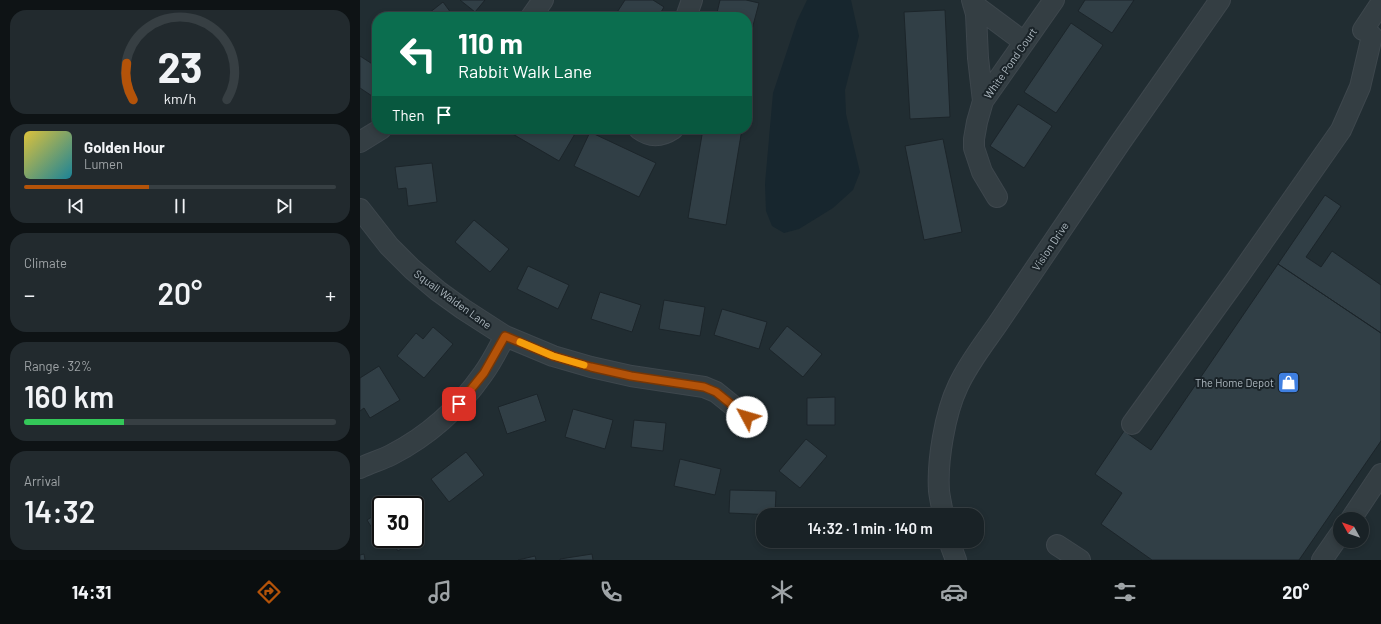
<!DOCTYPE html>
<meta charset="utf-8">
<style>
:root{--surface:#192226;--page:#222a2e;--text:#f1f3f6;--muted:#9fa4a7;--line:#373f43;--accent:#b45309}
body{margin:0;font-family:Barlow,sans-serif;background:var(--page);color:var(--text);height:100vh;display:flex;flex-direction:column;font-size:15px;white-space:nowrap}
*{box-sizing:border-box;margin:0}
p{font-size:13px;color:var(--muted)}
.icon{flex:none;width:22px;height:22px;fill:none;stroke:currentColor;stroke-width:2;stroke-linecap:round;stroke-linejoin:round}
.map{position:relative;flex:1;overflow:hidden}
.side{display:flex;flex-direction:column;gap:10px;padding:10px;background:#0e1315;width:360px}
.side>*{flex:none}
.top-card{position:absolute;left:12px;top:12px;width:380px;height:122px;border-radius:16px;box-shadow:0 2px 6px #0003,0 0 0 1px var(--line);background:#0b6e4f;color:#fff;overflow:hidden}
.needle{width:26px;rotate:310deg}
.fabs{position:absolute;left:973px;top:512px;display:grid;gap:8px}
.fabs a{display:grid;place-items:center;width:36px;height:36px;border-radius:50%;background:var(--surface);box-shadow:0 2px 6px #0003,0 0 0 1px var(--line);font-size:20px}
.speed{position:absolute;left:12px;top:496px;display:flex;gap:8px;font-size:20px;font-weight:700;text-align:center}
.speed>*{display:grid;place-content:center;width:52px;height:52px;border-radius:50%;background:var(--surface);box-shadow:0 2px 6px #0003,0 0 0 1px var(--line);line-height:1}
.speed .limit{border:2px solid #111;border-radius:6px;background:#fff;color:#111}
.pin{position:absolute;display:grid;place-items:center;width:34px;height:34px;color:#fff;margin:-17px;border-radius:8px;box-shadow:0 2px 6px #0006}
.me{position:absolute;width:44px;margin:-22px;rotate:309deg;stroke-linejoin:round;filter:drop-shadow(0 0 3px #0008)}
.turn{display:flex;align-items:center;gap:14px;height:84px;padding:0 20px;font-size:18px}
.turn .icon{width:52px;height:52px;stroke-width:2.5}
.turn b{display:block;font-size:28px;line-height:34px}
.then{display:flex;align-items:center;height:38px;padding:0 20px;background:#0003;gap:8px;font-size:15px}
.big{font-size:30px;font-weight:600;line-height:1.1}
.side .card{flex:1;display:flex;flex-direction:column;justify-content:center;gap:6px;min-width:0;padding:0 14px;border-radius:16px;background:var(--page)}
.side .dial{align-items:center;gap:0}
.dial svg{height:104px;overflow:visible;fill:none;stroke:var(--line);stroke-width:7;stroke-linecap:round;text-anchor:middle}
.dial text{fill:var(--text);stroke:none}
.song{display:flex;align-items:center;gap:12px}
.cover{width:48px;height:48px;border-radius:6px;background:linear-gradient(135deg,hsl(50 70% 55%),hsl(190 70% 35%))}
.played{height:4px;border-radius:2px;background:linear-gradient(90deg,var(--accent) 40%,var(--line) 40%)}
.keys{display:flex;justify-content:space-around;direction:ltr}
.heat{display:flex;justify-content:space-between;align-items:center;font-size:22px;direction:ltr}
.charge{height:6px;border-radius:3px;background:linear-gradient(90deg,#34c759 32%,var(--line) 0)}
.trip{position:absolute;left:396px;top:508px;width:228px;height:40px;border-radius:16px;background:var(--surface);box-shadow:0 2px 6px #0003,0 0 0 1px var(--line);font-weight:600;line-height:40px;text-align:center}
.tabs{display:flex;height:64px;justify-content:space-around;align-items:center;background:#0a0e0f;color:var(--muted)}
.tabs .icon{width:28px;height:28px}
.tabs .on{color:var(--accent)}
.tabs b{font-size:18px;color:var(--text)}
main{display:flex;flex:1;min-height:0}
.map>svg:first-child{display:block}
</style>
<main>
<section class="side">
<div class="card dial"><svg viewBox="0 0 100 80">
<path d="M14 69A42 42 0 1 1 86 69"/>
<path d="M14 69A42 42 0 0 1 9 41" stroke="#b45309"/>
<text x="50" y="56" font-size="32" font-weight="700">23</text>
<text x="50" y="72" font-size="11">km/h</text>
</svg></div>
<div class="card">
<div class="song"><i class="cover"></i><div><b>Golden Hour</b><p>Lumen</p></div></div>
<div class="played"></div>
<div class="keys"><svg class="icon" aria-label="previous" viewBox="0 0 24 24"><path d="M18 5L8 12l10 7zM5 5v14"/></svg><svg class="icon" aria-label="pause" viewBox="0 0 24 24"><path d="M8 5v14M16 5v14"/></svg><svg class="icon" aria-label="next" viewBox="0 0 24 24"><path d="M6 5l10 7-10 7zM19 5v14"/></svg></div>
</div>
<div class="card"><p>Climate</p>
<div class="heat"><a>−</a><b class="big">20°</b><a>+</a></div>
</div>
<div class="card"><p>Range · 32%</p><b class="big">160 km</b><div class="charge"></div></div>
<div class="card"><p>Arrival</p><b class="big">14:32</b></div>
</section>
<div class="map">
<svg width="1021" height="560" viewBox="0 0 1021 560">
<rect width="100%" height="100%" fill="#212d32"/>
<path fill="#17262e" d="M 447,0 L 491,0 L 499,36 L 485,90 L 486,114 L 500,172 L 493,190 L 473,208 L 439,229 L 424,233 L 412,226 L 406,211 L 405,184 L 413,93 L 437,21 Z"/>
<path fill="#313f46" stroke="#1c252a" d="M 100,0 L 125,0 L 115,12 Z
M 265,0 L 293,0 L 304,7 L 298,17 L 254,17 Z
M 360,0 L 386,0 L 399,3 L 387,48 L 387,17 L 356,17 Z
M 725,0 L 774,0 L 752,33 L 718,11 Z
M 83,2 L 94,17 L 64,17 Z
M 585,10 L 590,117 L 550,119 L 544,12 Z
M 711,23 L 743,45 L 696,113 L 664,92 Z
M 0,56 L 17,67 L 17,88 L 12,96 L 0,88 Z
M 658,104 L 692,126 L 664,168 L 630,146 Z
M 144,129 L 211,129 L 216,132 L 199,161 Z
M 343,129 L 382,129 L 366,225 L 328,218 Z
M 230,132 L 296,163 L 279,197 L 214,166 Z
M 583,139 L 602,232 L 564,240 L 545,146 Z
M 72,163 L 77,202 L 48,206 L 46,188 L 38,189 L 35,167 Z
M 965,195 L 981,206 L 946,257 L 961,267 L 972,251 L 1021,285 L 1021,333 L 918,264 Z
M 114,220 L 149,249 L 130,272 L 95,242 Z
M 918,264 L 1021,333 L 1021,441 L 939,560 L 792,560 L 741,524 L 762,493 L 735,474 L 764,431 L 791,450 Z
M 168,266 L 209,285 L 198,309 L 157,289 Z
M 240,292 L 281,305 L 272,332 L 231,319 Z
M 304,300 L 345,307 L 340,336 L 299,329 Z
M 362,309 L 407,322 L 399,349 L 354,335 Z
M 427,326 L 462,354 L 443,377 L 409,349 Z
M 73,327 L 93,344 L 64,378 L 37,356 L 56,333 L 63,339 Z
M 19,366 L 40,400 L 10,418 L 4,408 L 0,411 L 0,378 Z
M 177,394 L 186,421 L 147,434 L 138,407 Z
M 475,397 L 475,425 L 447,425 L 447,398 Z
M 213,409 L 253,420 L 245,449 L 205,437 Z
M 274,420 L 306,423 L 303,451 L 271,447 Z
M 446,439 L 467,456 L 440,488 L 419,471 Z
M 106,452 L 124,475 L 89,502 L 71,479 Z
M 320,459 L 361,469 L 355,495 L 314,486 Z
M 370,490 L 416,491 L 415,515 L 369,513 Z
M 43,497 L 48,505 L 30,505 Z
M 21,511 L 21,539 L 55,540 L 38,551 L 33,544 L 25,549 L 7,520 Z
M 55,517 L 59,524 L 55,527 Z
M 4,554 L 5,560 L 0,560 L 0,555 Z
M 232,554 L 233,560 L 200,560 L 200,559 Z
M 175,556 L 176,560 L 158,560 Z"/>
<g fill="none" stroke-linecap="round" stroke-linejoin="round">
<defs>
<path id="minor" d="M 612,0 L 616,14 L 618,58 L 623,101
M 613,4 L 664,42
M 171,17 L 183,0
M 326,17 L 332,0
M 1003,30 L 1021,3
M 279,129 C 291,138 301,137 313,129
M 0,142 L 21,129
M 637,197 L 622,172 L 614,148 L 614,139 L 617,122 L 623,101 L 694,0
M 0,209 L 29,246 L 52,269 L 78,291 L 103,309 L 145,336 L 193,356 L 231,367 L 271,376 L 344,387 L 356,392 L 387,417
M 772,424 L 876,280 L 981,130 L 1000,87 L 1012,36
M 0,468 C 10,463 21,460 31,455 C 68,436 100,407 123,374 C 132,362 138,349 145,336
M 583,515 C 582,507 580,499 579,491 C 577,461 585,413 598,386 C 608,364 623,345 637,325 L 760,143 L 860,0
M 991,519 L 1021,474
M 589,541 L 596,560
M 697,545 L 720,560
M 962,560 L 980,534"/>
</defs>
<use href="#minor" stroke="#3e474d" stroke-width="22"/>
<use href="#minor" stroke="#343e43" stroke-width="20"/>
</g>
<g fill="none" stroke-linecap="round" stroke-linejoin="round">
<defs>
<path id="route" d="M 99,404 L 124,373 L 145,336 L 193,356 L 231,367 L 271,376 L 344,387 L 356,392 L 387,417"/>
</defs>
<use href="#route" stroke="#753606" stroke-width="10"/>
<use href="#route" stroke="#b45309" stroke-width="7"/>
<path stroke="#f59e0b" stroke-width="7" d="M 160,342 L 193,356 L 224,365"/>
</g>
<defs>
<symbol id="shop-square" viewBox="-11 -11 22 22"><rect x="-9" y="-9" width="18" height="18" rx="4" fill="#3f7fe0" stroke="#1a2328"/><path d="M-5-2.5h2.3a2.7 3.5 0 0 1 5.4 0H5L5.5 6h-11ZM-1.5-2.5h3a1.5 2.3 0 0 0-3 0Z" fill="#fff"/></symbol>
</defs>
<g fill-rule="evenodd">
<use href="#shop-square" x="916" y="370" width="25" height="25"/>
</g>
<g text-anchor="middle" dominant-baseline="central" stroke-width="4" stroke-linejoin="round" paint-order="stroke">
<g font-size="11" fill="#aeb9c0" stroke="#1a2328">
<text transform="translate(650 63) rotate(-55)">White Pond Court</text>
<text transform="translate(690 246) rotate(-56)">Vision Drive</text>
<text transform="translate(93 299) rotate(36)">Squall Walden Lane</text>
</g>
<g font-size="11" fill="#aeb9c0" stroke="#1a2328" text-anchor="end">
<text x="914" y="382">The Home Depot</text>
</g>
</g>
</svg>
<div class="fabs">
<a><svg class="needle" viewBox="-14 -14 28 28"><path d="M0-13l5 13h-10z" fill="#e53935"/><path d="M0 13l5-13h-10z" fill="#9fa4a7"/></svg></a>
</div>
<div class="speed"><div class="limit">30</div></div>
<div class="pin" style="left:99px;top:404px;background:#d93025"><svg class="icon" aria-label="arrive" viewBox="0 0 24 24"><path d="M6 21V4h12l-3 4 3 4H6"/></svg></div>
<svg class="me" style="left:387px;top:417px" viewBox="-20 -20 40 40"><circle r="19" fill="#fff"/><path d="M0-13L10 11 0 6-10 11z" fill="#b45309"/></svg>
<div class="trip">14:32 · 1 min · 140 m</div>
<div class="top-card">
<div class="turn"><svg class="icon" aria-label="left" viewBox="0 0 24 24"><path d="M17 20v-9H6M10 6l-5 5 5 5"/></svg><div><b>110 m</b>Rabbit Walk Lane</div></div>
<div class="then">Then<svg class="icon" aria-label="arrive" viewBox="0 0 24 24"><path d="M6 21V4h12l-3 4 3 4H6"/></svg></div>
</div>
</div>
</main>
<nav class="tabs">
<b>14:31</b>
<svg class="icon on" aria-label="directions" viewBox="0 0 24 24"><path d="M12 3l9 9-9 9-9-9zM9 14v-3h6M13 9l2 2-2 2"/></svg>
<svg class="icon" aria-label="music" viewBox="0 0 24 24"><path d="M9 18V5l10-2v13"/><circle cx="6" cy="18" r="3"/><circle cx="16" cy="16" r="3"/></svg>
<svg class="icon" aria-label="phone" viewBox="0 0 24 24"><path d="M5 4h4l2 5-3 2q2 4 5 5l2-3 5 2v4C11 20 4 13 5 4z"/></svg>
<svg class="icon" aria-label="climate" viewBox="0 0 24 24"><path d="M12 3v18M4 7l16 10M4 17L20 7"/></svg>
<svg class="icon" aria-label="car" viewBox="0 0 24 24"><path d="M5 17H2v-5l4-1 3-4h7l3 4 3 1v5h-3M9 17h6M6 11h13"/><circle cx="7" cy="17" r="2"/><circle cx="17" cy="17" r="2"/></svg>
<svg class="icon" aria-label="filters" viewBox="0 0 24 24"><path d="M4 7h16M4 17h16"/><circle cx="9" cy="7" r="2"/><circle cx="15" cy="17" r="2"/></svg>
<b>20°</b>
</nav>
